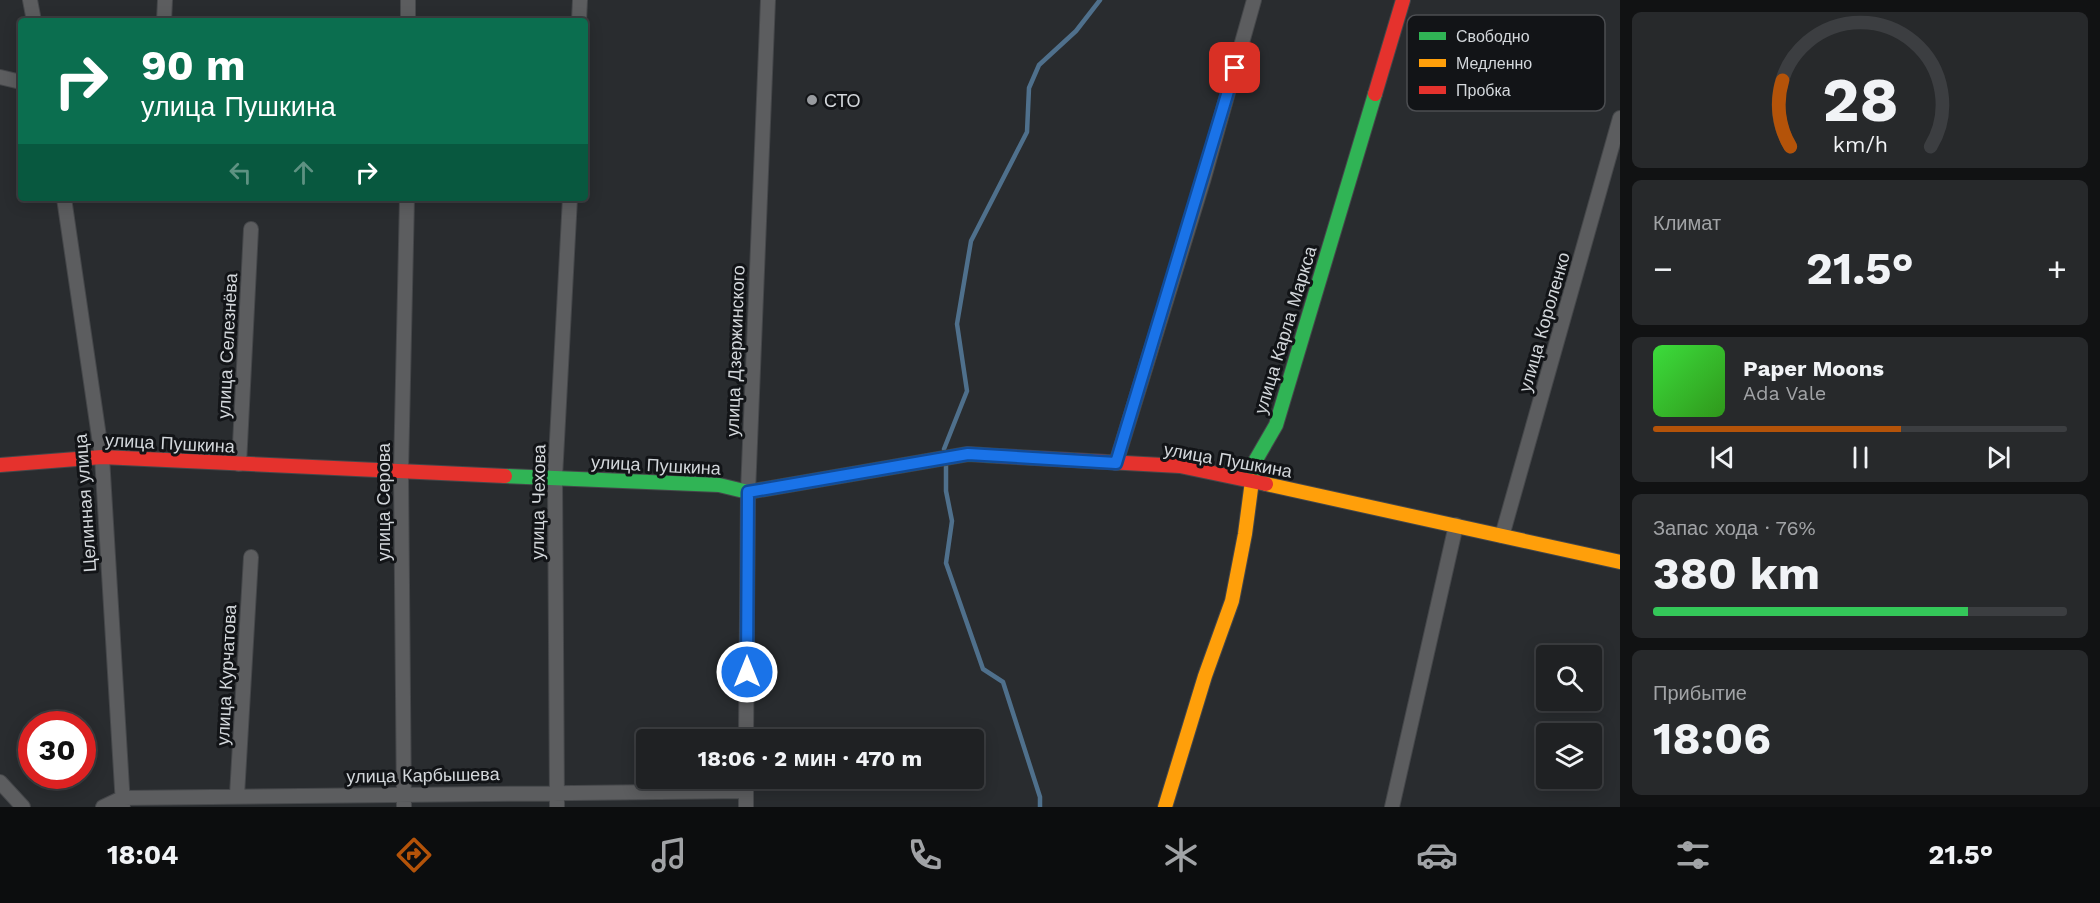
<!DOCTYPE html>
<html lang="ru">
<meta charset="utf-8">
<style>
:root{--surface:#1f2123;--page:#27292b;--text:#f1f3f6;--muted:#a1a3a6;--line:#3c3e41;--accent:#b45309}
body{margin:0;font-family:"Work Sans",sans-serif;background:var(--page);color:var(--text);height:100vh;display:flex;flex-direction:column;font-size:22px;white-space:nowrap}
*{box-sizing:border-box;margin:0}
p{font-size:20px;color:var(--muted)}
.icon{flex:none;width:33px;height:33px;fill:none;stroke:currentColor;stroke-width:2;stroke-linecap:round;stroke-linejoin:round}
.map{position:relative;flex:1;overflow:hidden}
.side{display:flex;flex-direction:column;gap:12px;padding:12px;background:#111213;width:480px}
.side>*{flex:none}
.banner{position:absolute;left:18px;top:18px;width:570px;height:183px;border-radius:6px;box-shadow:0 3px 15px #0003,0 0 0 2px var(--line);background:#0b6e4f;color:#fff;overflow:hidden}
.controls{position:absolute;left:1536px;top:645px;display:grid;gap:12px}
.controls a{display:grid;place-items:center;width:66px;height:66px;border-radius:6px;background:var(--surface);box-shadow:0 3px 15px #0003,0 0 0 2px var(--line);font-size:30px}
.speed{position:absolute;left:18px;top:711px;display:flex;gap:12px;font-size:30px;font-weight:700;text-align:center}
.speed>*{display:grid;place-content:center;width:78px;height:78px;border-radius:50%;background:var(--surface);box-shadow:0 3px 15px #0003,0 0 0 2px var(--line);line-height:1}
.speed .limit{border:9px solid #d22;background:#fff;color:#111}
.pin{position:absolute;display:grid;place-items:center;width:51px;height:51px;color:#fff;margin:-26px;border-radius:12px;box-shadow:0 3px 9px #0006}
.me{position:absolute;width:66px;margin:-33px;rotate:0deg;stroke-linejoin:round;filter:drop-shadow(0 0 4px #0008)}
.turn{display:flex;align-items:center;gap:21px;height:126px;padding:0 24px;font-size:27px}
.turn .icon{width:78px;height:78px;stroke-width:2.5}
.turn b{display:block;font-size:42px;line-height:51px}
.lanes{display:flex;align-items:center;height:57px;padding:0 24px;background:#0003;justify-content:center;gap:30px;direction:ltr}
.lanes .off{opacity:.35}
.big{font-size:45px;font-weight:700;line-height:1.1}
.side .card{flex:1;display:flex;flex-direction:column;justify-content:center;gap:9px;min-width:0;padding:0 21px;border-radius:9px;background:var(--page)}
.side .dial{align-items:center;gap:0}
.dial svg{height:156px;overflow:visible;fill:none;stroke:var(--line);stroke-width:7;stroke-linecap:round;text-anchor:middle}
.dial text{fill:var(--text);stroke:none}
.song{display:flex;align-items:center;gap:18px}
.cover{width:72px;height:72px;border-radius:9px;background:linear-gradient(135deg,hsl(120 70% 55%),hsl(110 70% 35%))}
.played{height:6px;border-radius:3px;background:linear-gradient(90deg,var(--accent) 60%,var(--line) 60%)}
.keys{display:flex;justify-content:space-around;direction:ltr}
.heat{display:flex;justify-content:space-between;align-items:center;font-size:33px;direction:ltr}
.charge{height:9px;border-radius:4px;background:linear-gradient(90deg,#34c759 76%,var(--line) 0)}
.trip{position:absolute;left:636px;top:729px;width:348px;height:60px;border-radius:6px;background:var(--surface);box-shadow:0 3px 15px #0003,0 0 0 2px var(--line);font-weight:700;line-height:60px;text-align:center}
.menu{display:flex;height:96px;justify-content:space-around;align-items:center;background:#0c0d0e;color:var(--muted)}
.menu .icon{width:42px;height:42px}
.menu .on{color:var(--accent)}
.menu b{font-size:27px;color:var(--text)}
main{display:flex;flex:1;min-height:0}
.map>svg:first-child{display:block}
</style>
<main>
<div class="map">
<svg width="1620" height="807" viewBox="0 0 1620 807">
<rect width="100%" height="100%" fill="#292c2f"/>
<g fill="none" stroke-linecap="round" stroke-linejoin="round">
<path stroke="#4f708c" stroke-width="4.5" d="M 944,449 L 967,391 L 957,324 L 971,241 L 1027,132 L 1029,88 L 1039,65 L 1076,31 L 1100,0
M 946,464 L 946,491 L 952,521 L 946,563 L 983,669 L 1003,682 L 1040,797 L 1040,807"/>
<defs>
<path id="street" d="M 30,0 L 34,21
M 408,0 L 408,21
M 164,21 L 165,0
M 579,21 L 580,0
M 0,77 L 21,82
M 64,198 L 102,457 L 123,805
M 1116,463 L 1203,181 L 1254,0
M 239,464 L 251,229
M 1502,536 L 1620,118
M 746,740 L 748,492 L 768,0
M 0,782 L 23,807
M 237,795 L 251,557
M 103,807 L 122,798 L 746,791
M 404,807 L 401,472 L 407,198
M 557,807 L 555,477 L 570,198
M 746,807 L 746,778
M 1392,807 L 1456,525"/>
<path id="fast" d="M 505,476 L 719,485 L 748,492 L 968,454 L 999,456
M 1252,481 L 1254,463 L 1276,425 L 1375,94"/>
<path id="slow" d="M 1266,484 L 1620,562
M 1165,807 L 1205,676 L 1232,601 L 1245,534 L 1252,481"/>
<path id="jam" d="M 1375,94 L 1403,0
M 999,456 L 1180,466 L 1266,484
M 0,465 L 102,457 L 505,476"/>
</defs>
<use href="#street" stroke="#45474a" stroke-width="16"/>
<use href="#fast" stroke="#45474a" stroke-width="16"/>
<use href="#slow" stroke="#45474a" stroke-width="16"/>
<use href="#jam" stroke="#45474a" stroke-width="16"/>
<use href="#street" stroke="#5c5d5f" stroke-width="14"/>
<use href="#fast" stroke="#30b455" stroke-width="14"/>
<use href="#slow" stroke="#ff9f0a" stroke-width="14"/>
<use href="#jam" stroke="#e5322d" stroke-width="14"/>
</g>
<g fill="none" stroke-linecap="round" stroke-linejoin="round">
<defs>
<path id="route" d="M 747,672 L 748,492 L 968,454 L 1116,463 L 1235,68"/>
</defs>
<use href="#route" stroke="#114b97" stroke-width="15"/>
<use href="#route" stroke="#1a73e8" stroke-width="10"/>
</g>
<circle fill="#989b9f" stroke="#121417" stroke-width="2" cx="812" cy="100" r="6"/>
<g text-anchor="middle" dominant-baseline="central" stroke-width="6" stroke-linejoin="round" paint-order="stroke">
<g font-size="18" fill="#d3d7db" stroke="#121417" text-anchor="start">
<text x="824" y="100">СТО</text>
</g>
<g font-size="18" fill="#d3d7db" stroke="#121417">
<text transform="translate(1544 322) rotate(-74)">улица Короленко</text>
<text transform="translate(1285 330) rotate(-73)">улица Карла Маркса</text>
<text transform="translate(227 346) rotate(-87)">улица Селезнёва</text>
<text transform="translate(735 351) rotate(-88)">улица Дзержинского</text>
<text transform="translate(170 443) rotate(3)">улица Пушкина</text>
<text transform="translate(1228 460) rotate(10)">улица Пушкина</text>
<text transform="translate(656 465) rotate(3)">улица Пушкина</text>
<text transform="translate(383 502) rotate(-90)">улица Серова</text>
<text transform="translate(538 502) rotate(-89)">улица Чехова</text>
<text transform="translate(85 503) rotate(-94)">Целинная улица</text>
<text transform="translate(226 675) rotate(-87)">улица Курчатова</text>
<text transform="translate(423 775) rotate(-1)">улица Карбышева</text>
</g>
</g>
<rect x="1407" y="15" width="198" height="96" rx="9" fill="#121417" stroke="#4c4e52" stroke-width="1.5"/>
<rect x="1419" y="32" width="27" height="8" fill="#30b455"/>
<rect x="1419" y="59" width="27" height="8" fill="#ff9f0a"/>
<rect x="1419" y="86" width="27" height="8" fill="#e5322d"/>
<g font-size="16" fill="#d3d7db">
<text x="1456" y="42">Свободно</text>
<text x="1456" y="69">Медленно</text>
<text x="1456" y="96">Пробка</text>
</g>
</svg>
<div class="controls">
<a><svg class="icon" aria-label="search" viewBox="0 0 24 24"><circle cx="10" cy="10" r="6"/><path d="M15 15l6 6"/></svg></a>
<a><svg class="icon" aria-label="layers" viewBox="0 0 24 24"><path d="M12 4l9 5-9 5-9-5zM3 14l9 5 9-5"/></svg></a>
</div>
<div class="speed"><div class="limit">30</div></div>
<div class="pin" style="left:1235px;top:68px;background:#d93025"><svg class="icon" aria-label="arrive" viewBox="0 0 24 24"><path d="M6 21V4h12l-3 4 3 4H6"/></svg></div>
<svg class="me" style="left:747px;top:672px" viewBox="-20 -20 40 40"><circle r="17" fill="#1a73e8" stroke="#fff" stroke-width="3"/><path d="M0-11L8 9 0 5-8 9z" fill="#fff"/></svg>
<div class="trip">18:06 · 2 мин · 470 m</div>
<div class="banner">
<div class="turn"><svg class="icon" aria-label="right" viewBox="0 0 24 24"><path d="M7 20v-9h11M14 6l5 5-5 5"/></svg><div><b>90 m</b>улица Пушкина</div></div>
<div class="lanes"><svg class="icon off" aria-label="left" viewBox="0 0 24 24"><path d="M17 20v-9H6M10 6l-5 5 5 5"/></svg><svg class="icon off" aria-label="ahead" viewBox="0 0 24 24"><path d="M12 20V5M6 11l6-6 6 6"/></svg><svg class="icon" aria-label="right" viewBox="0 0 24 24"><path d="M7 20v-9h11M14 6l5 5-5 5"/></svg></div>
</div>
</div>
<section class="side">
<div class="card dial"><svg viewBox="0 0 100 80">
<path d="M14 69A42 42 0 1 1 86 69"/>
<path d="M14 69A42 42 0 0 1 10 35" stroke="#b45309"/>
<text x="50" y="56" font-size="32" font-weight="700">28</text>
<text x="50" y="72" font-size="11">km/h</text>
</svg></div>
<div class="card"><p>Климат</p>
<div class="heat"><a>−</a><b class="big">21.5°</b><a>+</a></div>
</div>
<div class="card">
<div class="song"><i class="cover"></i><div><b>Paper Moons</b><p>Ada Vale</p></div></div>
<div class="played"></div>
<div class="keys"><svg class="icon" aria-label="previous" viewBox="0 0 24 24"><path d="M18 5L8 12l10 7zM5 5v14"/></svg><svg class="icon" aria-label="pause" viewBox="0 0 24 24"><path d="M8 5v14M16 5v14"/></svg><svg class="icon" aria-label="next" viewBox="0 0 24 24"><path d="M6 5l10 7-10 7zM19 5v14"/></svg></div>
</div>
<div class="card"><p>Запас хода · 76%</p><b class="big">380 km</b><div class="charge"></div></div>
<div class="card"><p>Прибытие</p><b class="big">18:06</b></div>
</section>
</main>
<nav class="menu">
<b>18:04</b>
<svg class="icon on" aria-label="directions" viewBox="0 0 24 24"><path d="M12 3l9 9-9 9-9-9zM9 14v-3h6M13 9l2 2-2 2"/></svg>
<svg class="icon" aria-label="music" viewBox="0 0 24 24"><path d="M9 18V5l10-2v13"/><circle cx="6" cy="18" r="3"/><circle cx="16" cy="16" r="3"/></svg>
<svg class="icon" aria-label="phone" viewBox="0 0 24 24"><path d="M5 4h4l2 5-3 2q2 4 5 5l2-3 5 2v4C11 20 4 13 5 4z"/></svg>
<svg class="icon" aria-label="climate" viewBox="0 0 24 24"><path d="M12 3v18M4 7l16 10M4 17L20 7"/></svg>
<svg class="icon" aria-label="car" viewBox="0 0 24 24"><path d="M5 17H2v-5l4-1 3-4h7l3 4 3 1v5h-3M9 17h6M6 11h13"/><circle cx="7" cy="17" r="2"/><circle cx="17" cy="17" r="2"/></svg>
<svg class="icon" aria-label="filters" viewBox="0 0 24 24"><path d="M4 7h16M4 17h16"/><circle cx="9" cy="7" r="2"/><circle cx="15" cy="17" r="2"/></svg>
<b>21.5°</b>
</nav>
